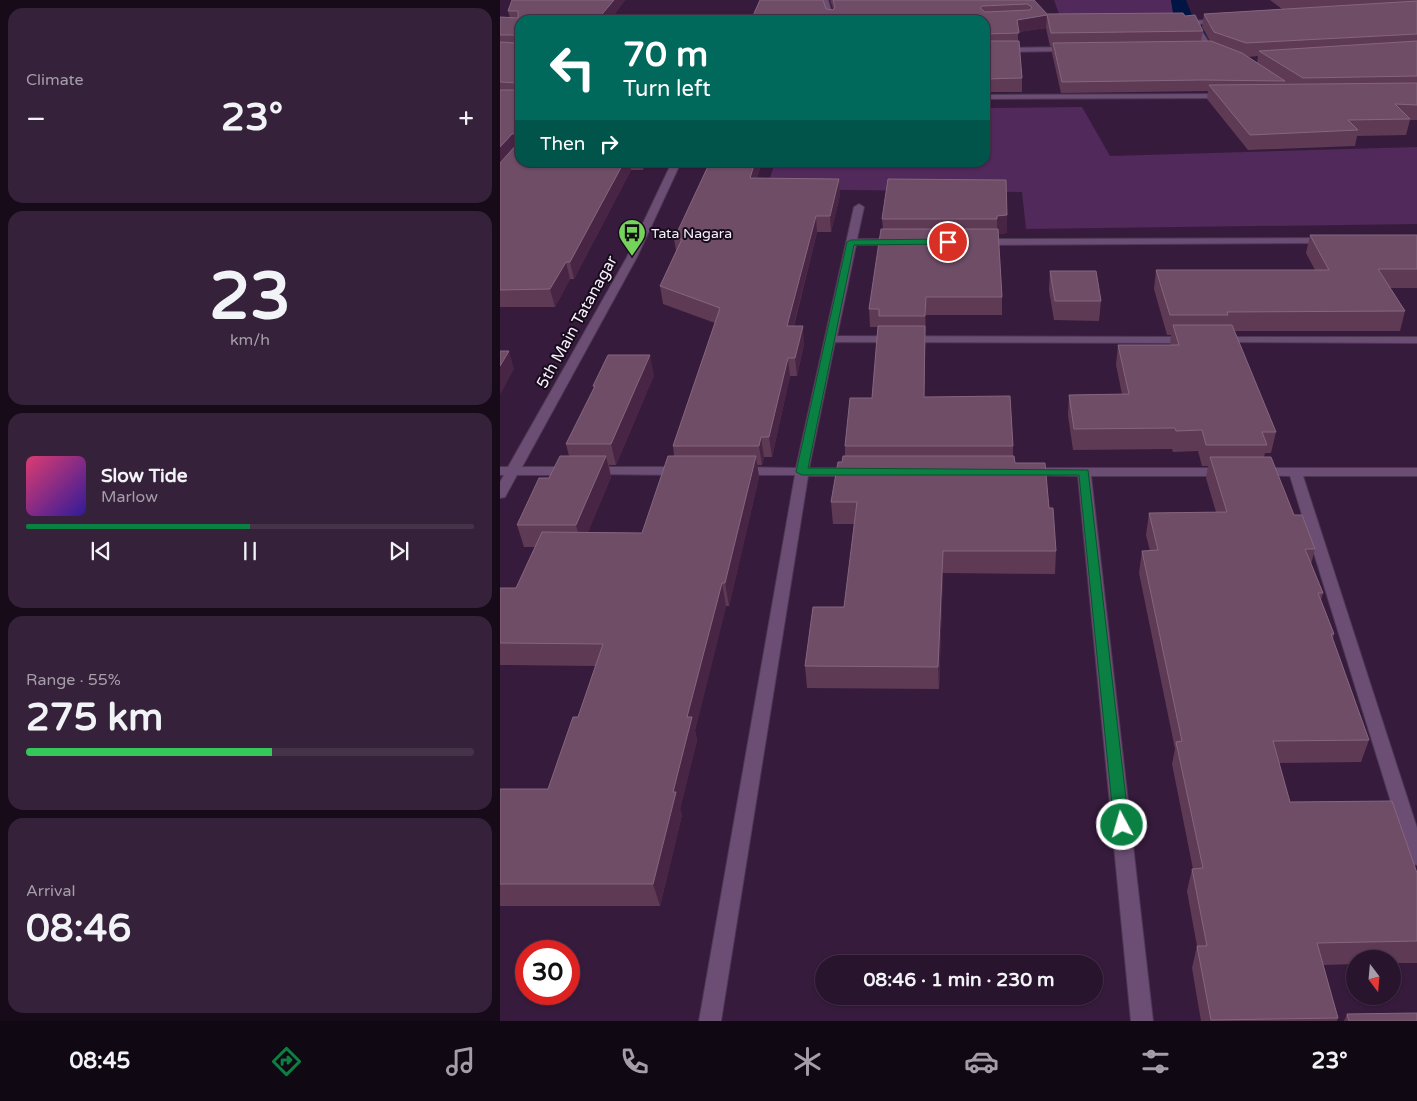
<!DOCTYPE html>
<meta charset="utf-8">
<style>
:root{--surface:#29142e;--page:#35213a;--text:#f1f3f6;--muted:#a59eaa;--line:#45334a;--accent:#0b8043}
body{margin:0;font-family:"Varela Round",sans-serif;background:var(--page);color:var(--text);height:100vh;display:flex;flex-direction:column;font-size:19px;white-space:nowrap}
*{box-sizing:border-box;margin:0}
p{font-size:16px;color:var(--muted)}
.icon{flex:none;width:28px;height:28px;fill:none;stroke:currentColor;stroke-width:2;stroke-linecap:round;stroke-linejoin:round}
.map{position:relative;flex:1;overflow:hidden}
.drawer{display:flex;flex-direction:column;gap:8px;padding:8px;background:#170b19;width:500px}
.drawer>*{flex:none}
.banner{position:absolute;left:15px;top:15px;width:475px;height:152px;border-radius:15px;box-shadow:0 1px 4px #0004,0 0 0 1px var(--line);background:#00695c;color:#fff;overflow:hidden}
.needle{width:32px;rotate:164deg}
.fabs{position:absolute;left:846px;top:950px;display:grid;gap:10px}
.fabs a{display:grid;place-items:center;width:55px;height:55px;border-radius:50%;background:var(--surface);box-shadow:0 1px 4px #0004,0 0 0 1px var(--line);font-size:25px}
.speed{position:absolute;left:15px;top:940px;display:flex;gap:10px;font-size:25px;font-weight:700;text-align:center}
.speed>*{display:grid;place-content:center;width:65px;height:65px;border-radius:50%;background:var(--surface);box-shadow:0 1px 4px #0004,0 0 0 1px var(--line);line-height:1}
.speed .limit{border:8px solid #d22;background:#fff;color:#111}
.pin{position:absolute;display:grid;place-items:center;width:42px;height:42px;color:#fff;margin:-21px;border:2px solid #fff;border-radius:50%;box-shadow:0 1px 5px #0007}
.me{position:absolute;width:55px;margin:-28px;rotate:354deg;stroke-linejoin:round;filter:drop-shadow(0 0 4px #0008)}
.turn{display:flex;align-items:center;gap:18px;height:105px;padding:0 25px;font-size:22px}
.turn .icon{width:65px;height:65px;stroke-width:2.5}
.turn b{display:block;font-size:35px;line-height:42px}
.then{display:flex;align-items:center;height:48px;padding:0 25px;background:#0003;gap:10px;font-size:19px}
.big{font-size:38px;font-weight:700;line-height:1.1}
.drawer .widget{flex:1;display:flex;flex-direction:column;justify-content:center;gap:8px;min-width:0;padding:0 18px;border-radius:15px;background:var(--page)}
.drawer .dial{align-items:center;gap:0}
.dial b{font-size:65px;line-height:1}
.song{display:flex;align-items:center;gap:15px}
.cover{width:60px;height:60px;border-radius:8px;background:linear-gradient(135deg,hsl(340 70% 55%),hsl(250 70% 35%))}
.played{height:5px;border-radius:2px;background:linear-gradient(90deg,var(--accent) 50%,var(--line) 50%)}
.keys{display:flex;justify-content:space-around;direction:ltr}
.heat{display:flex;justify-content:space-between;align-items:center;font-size:28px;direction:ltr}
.charge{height:8px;border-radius:4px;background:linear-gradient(90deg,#34c759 55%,var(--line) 0)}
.trip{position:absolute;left:315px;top:955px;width:288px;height:50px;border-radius:25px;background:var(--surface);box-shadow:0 1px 4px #0004,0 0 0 1px var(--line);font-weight:700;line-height:50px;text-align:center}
.menu{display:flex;height:80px;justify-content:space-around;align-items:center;background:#100812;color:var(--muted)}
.menu .icon{width:35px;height:35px}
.menu .selected{color:var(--accent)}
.menu b{font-size:22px;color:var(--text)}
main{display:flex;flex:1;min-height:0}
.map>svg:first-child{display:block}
</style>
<main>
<section class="drawer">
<div class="widget"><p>Climate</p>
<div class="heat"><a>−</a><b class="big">23°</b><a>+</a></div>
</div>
<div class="widget dial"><b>23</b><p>km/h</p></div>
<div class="widget">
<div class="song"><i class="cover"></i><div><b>Slow Tide</b><p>Marlow</p></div></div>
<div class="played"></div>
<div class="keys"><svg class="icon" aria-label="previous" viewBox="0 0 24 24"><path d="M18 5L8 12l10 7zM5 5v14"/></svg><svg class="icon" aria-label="pause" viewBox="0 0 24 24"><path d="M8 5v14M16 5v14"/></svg><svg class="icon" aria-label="next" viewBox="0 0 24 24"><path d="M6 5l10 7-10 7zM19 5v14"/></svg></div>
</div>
<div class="widget"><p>Range · 55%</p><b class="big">275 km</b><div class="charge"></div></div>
<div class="widget"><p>Arrival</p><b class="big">08:46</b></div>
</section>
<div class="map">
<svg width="917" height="1021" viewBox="0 0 917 1021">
<rect width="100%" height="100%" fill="#371b3d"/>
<path fill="#51295b" d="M 554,0 L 671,0 L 675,23 L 563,25 Z
M 582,107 L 610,156 L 917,147 L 917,224 L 526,229 L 522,192 L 266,189 L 275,163 L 485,162 L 485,108 Z"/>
<path fill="#001543" d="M 671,0 L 686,0 L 693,18 L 674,19 Z"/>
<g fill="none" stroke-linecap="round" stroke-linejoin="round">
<path fill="#001543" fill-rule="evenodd" d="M 677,0 L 683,0 L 688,15 L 721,42 L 721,44 L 717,44 L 683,17 Z"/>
<defs>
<path id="service" d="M 322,0 L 328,0 L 334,20 L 328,20 Z"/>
<path id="minor" d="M 727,94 L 727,98 L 724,98 L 485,99 L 485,95 Z
M 172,162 L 181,162 L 137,257 L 22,467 L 69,467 L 76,471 L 69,475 L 17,475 L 5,497 L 0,498 L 0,482 L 4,475 L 0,475 L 0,467 L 8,467 L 127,257 Z
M 359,204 L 364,207 L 357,239 L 396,239 L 401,242 L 396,245 L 356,245 L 337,336 L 688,337 L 694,340 L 688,343 L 335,342 L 309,468 L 354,468 L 361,472 L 354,476 L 308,476 L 221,1021 L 199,1021 L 295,475 L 241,475 L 234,471 L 241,467 L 296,468 L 354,207 Z
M 826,238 L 831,241 L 829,243 L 480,245 L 475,242 L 480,239 Z
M 720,337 L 917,337 L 917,343 L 716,342 L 714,340 L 716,338 Z
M 93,467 L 182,467 L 189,471 L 182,475 L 88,474 L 86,471 Z
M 528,468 L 724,468 L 731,472 L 724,476 L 591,476 L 653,1021 L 631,1021 L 578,476 L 523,475 L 521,472 Z
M 758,468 L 917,468 L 917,476 L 803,476 L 917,828 L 917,865 L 910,863 L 908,857 L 790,476 L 753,475 L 751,472 Z"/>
<path id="tertiary" d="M 722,19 L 724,20 L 724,22 L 698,24 L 712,48 L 709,50 L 696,49 L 696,47 L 704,46 L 692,21 Z
M 485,48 L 569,47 L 572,49 L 569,51 L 485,52 Z"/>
</defs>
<use href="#service" stroke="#4d3854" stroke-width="2"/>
<use href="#minor" stroke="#4d3854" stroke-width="2"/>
<use href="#tertiary" stroke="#4d3854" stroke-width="2"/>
<use href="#service" fill="#6c4e74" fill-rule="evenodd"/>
<use href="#minor" fill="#6c4e74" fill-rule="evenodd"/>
<use href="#tertiary" fill="#6c4e74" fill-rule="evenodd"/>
</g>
<path fill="#5f3a55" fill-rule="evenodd" d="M 12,0 L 125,0 L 110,20 L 20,20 L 20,162 L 147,162 L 143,170 L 131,170 L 74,279 L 70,279 L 55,307 L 0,307 L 0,17 L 10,18 L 8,11 Z
M 330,0 L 534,0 L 547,14 L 685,16 L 703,31 L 701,41 L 710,41 L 702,27 L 704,14 L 782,9 L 770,0 L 917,0 L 917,120 L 910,120 L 906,135 L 857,136 L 855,146 L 748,150 L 707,99 L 708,91 L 561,93 L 552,53 L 552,46 L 550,46 L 546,28 L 518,32 L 518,41 L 522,78 L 522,92 L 485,92 L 485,20 L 326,9 L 333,9 ZM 758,56 L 757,63 L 748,57 Z
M 262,162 L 257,178 L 339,179 L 340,195 L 331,232 L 317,232 L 294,326 L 304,344 L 297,376 L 290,376 L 272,457 L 264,457 L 262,465 L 257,465 L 259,477 L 229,606 L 226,606 L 195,730 L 197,740 L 180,809 L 182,815 L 160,906 L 0,906 L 0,907 L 0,789 L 48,789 L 78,717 L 96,666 L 0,665 L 0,588 L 16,588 L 35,547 L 24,547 L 17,525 L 49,478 L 69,456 L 66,444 L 94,388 L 93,386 L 154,375 L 116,465 L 109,465 L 111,477 L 88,532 L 142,533 L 174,456 L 173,446 L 215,323 L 163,304 L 160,286 L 176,251 L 174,239 Z
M 507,215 L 507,233 L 498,234 L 502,297 L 502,315 L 426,315 L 424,397 L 513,446 L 513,456 L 515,463 L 549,508 L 556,551 L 555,574 L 443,573 L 439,689 L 307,688 L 305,666 L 344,607 L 355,524 L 333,524 L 331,502 L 342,462 L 345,456 L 345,446 L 372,398 L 378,327 L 370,327 L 369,309 L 383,229 L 382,219 Z
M 810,235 L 917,235 L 917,288 L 890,288 L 905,311 L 900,331 L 734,331 L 776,432 L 771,453 L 765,453 L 764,457 L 794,515 L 815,549 L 811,564 L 823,593 L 821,600 L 834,634 L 833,639 L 869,740 L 861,762 L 779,763 L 790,802 L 917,873 L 917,963 L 892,963 L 892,959 L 855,959 L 855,964 L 823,965 L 838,1018 L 837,1021 L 701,1021 L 692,968 L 697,946 L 687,891 L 692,869 L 693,869 L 672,764 L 675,749 L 639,573 L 642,551 L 650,551 L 646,535 L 649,513 L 716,512 L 706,478 L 708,466 L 702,466 L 698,451 L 673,452 L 672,449 L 573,450 L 568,415 L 569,395 L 622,394 L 616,365 L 618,345 L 670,345 L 671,335 L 667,335 L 654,289 L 656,270 L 815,270 L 806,253 Z
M 550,271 L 601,301 L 599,321 L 554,320 L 549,290 Z
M 847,1014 L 917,1021 L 844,1021 Z"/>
<path fill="#482544" d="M 114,0 L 125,0 L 110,20 L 97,20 Z
M 547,15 L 546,28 L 517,32 L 517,20 Z
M 17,133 L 20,143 L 0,167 L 0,147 L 12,134 Z
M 124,162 L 129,162 L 131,170 L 74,279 L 70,262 Z
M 142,162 L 147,162 L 143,170 Z
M 255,162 L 262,162 L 252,193 L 250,178 Z
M 339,179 L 340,195 L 331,232 L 330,216 Z
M 507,215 L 507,233 L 497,234 L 497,216 Z
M 316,216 L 317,232 L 289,344 L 287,326 Z
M 66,262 L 70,279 L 55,307 L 50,289 Z
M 426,297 L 426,334 L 425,316 Z
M 303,326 L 304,344 L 297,376 L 295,358 Z
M 425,326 L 425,344 L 424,415 L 424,397 Z
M 9,351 L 14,369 L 0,395 L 0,366 Z
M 150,355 L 154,375 L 116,465 L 111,444 Z
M 288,358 L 290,376 L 272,457 L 269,437 Z
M 261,437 L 264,457 L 262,465 L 259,446 Z
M 106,456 L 111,477 L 82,547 L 76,525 Z
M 256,456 L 259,477 L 229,606 L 225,583 Z
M 443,551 L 443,573 L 439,689 L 438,667 Z
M 222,583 L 226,606 L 195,730 L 197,740 L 180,809 L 182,815 L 160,906 L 153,884 L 173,792 L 187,717 Z"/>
<path fill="#6f4d67" stroke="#85667e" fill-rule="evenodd" d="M 12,0 L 114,0 L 97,20 L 20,20 L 20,162 L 124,162 L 70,262 L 66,262 L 50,289 L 0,290 L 0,163 L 18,143 L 17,133 L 12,134 L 0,147 L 0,90 L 17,90 L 18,88 L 18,83 L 0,82 L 0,42 L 17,43 L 19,37 L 17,35 L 0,35 L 0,17 L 18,18 L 18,11 L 8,11 Z
M 260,0 L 323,0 L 326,9 L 333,10 L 335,7 L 333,0 L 534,0 L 547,14 L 683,13 L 685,16 L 695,15 L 703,31 L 551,33 L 547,15 L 517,20 L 519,33 L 485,34 L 485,20 L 251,20 ZM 527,4 L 532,7 L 530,10 L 485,12 L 480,8 L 482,6 Z
M 917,1 L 917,34 L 746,43 L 714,32 L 704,14 Z
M 485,41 L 519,41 L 522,78 L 485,79 Z
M 711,41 L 742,53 L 785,81 L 701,80 L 562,82 L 553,43 Z
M 917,41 L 917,76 L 803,78 L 759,51 Z
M 917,83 L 917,105 L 895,104 L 910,119 L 848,120 L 858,130 L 750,135 L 709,85 Z
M 210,162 L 255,162 L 250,178 L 339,179 L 330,216 L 316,216 L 287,326 L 303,326 L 295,358 L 288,358 L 269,437 L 261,437 L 259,446 L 173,446 L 220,308 L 160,286 L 182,239 L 174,239 Z
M 388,179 L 506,180 L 507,215 L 497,216 L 497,219 L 382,219 Z
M 381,229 L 498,229 L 502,297 L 426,297 L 425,316 L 379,316 L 379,309 L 369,309 Z
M 810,235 L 917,235 L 917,269 L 878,269 L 905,311 L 727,312 L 728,315 L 670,315 L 656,270 L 829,270 Z
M 550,271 L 596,271 L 601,301 L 555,301 Z
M 673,325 L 732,325 L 776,432 L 762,432 L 767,445 L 706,445 L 702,430 L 676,431 L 675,428 L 574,429 L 569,395 L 629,394 L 618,345 L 679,345 Z
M 378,326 L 425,326 L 424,397 L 510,396 L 513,446 L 345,446 L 350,398 L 372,398 Z
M 0,351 L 9,351 L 0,366 Z
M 108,355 L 150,355 L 111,444 L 66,444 L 95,386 L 93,386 Z
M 60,456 L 106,456 L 76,525 L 17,525 L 39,478 L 49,478 Z
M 168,456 L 256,456 L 225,583 L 222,583 L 187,717 L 192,717 L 173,792 L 176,792 L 153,884 L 0,884 L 0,789 L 48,789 L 73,717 L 78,717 L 103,644 L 0,643 L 0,588 L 16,588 L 42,532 L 142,533 Z
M 343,456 L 514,456 L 515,463 L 545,463 L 549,508 L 553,508 L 556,551 L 443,551 L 438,667 L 305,666 L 313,607 L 344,607 L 357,502 L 331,502 L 338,462 L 342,462 Z
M 710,457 L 771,457 L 794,515 L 802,515 L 815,549 L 805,549 L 823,593 L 818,593 L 834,634 L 831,634 L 869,740 L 773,741 L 790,802 L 892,801 L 917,873 L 917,941 L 817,943 L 838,1018 L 711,1020 L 697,946 L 707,946 L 692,869 L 703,868 L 676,742 L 682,741 L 642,551 L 658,550 L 649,513 L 727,512 Z
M 917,1013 L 917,1021 L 849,1021 L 847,1014 Z"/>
<path fill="#0b8043" stroke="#07532c" d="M 448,239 L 452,242 L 451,244 L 354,245 L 308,468 L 588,470 L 629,825 L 627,829 L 622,831 L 616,829 L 614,825 L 579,475 L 302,475 L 296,472 L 347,242 L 351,240 Z"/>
<defs>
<symbol id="bus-pin" viewBox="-11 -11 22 30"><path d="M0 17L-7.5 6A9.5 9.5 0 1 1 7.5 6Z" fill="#75d25b" stroke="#170c1b"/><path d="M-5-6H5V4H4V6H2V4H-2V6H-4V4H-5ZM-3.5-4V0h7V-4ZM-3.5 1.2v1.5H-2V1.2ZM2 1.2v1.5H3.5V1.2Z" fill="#111"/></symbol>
</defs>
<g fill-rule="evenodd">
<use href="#bus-pin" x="116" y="217" width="32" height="43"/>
</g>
<g text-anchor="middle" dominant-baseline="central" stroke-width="4" stroke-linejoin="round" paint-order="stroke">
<g font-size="14" fill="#f9effc" stroke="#170c1b" text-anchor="start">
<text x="151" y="233">Tata Nagara</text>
</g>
<g font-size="16" fill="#f9effc" stroke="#170c1b">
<text transform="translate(77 322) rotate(-61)">5th Main Tatanagar</text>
</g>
</g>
</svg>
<div class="fabs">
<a><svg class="needle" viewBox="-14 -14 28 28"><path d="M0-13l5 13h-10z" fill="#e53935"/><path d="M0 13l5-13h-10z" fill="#a59eaa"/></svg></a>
</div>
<div class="speed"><div class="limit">30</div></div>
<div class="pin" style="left:448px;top:242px;background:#d93025"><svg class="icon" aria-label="arrive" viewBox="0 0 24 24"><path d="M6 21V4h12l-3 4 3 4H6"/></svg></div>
<svg class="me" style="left:622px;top:825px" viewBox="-20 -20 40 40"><circle r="17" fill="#0b8043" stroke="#fff" stroke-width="3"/><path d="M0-11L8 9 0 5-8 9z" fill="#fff"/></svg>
<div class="trip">08:46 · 1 min · 230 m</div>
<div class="banner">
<div class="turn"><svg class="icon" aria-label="left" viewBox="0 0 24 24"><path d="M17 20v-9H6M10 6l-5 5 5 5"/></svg><div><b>70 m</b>Turn left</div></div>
<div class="then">Then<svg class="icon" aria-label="right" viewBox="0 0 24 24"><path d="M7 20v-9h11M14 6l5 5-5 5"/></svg></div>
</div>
</div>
</main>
<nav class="menu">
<b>08:45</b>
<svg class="icon selected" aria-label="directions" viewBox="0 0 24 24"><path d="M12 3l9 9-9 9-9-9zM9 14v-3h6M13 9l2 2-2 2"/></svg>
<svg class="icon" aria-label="music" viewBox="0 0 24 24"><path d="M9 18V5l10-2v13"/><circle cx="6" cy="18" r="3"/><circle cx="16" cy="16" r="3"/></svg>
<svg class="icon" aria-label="phone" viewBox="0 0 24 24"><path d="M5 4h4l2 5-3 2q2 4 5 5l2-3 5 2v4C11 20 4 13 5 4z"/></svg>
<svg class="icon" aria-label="climate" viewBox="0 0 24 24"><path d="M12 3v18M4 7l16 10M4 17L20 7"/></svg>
<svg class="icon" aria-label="car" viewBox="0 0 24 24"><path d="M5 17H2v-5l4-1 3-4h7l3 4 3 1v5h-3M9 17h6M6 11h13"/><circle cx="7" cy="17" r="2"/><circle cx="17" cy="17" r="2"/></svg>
<svg class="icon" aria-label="filters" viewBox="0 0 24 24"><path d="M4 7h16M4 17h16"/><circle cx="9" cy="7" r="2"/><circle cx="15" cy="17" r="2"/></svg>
<b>23°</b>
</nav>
